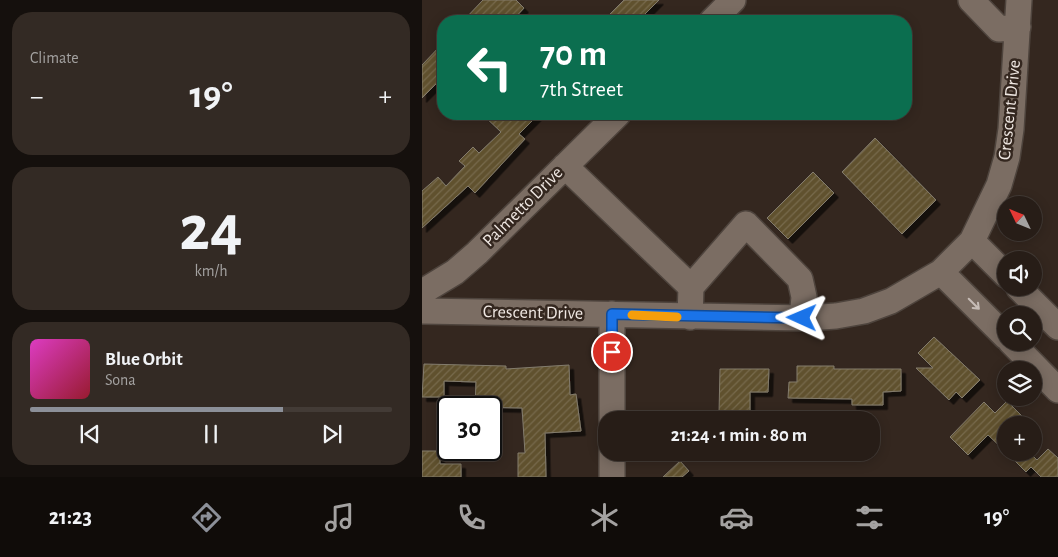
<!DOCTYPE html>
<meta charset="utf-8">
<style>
:root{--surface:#271d17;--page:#332a24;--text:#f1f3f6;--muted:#a4a2a1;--line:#433b36;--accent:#8c9099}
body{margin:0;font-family:"Alegreya Sans",sans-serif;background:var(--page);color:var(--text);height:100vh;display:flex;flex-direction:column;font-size:19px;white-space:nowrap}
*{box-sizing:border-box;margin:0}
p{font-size:16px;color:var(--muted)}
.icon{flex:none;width:28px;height:28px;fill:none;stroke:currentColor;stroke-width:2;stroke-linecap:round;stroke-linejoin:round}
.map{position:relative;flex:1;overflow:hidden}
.details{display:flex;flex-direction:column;gap:12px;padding:12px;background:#15100d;width:422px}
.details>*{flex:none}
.hud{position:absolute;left:15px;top:15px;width:475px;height:105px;border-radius:20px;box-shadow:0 2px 12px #0003,0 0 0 1px var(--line);background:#0b6e4f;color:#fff;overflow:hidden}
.needle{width:32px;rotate:313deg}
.buttons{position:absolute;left:575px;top:196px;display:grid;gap:10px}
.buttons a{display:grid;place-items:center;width:45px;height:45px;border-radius:50%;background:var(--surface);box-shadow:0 2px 12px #0003,0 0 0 1px var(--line);font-size:25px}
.speed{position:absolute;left:15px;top:396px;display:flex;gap:10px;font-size:25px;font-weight:700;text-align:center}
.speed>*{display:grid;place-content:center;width:65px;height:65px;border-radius:50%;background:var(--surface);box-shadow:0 2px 12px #0003,0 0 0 1px var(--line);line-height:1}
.speed .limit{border:2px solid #111;border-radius:8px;background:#fff;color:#111}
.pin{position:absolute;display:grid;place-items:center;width:42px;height:42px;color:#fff;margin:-21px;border:2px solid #fff;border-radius:50%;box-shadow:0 1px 5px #0007}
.me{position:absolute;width:55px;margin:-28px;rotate:271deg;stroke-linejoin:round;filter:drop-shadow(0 0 4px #0008)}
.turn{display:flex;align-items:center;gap:18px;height:105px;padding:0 20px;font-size:22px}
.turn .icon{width:65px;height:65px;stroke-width:2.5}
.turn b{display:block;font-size:35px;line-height:42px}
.big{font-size:38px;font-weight:700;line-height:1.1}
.details .card{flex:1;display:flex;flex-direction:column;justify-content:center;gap:8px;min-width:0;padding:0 18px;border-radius:20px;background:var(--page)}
.details .dial{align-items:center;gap:0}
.dial b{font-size:65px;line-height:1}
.song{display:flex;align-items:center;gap:15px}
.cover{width:60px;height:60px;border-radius:8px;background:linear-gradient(135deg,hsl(310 70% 55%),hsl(350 70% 35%))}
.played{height:5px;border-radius:2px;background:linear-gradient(90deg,var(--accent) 70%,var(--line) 70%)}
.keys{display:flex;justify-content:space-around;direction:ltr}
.heat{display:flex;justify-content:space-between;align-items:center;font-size:28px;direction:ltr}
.trip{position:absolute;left:176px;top:411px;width:282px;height:50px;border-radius:20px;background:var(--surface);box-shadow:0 2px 12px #0003,0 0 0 1px var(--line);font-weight:700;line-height:50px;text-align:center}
.dock{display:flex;height:80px;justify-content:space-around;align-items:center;background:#100c09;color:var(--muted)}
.dock .icon{width:35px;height:35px}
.dock .current{color:var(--accent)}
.dock b{font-size:22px;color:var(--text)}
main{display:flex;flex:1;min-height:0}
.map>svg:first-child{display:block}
</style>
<main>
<section class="details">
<div class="card"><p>Climate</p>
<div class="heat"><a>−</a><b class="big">19°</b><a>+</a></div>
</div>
<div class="card dial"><b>24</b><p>km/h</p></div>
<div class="card">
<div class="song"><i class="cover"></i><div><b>Blue Orbit</b><p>Sona</p></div></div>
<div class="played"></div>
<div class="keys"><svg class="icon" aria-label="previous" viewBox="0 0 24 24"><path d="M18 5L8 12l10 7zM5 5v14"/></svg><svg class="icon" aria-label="pause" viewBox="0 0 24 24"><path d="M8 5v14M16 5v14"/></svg><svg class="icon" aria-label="next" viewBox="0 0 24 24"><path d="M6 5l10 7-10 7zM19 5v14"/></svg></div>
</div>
</section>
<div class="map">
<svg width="636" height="477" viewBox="0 0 636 477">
<defs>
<pattern id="building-hatch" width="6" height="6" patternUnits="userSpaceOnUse" patternTransform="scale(1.25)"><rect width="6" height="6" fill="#60512e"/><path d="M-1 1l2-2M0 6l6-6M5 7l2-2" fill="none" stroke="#776a4c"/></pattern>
<filter id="shadow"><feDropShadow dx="4.5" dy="4.5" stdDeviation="0" flood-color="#0009"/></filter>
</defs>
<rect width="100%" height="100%" fill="#34271f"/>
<path fill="url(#building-hatch)" stroke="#837c6d" filter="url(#shadow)" d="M 61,0 L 94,0 L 102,8 L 90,21 L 41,21 Z
M 202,0 L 237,0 L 216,21 L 181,21 Z
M 21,43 L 21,77 L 0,98 L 0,65 Z
M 60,114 L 117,114 L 97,134 L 103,139 L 53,193 L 46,186 L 0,228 L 0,191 L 16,177 L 24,186 L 43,166 L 37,161 L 51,147 L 57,153 L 79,132 Z
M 453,138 L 514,200 L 480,234 L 420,172 Z
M 391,172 L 412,193 L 366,239 L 345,218 Z
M 512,337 L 558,380 L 540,398 L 534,392 L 527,400 L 494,368 L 511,368 L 496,353 Z
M 2,364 L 84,366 L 84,369 L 147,365 L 148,395 L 154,394 L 159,431 L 123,433 L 124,477 L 96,477 L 96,453 L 103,453 L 100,408 L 53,407 L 54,382 L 22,381 L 22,397 L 0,397 Z
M 375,366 L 412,366 L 412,369 L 479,369 L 479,391 L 461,392 L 461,405 L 430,405 L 430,399 L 366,398 L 367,382 L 375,382 Z
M 298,369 L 347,369 L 346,392 L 328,392 L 328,413 L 297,413 Z
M 585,401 L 609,425 L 579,425 L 584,429 L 584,452 L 566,435 L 546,455 L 528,437 L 562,402 L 573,413 Z
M 626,449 L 636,458 L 636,477 L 619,477 L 609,467 L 604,472 L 584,452 L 607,452 L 615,460 Z
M 0,451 L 18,451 L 18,464 L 39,464 L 39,477 L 0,477 Z
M 258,461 L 267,471 L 260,477 L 241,477 Z"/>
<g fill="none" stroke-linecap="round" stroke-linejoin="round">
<defs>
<path id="minor" d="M 549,0 L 577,29 L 596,27
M 290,21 L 311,0
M 143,166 L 269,287 L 268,317
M 550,241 L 584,275
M 519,272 L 584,337
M 269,287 L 324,224 L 378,279 L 382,297 L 380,318
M 597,288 L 636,327
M 0,292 L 33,272 L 55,253 L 196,114
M 0,311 L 385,318 L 414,316 L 442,311 L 469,301 L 519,272 L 550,241 L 577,185 L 585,157 L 589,129 L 597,0
M 190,314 L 190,420
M 589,342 L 636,390
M 190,452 L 190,477"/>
</defs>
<use href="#minor" stroke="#4e443d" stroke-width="28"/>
<use href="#minor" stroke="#7b6d63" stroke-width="25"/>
</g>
<defs><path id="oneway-shaft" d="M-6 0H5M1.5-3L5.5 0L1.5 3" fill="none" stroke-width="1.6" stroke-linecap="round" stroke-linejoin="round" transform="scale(1.25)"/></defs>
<use stroke="#c6bcb6" href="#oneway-shaft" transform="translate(552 304) rotate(45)"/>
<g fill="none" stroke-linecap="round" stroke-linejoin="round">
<defs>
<path id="route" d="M 190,352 L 190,314 L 380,318"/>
</defs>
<use href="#route" stroke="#114b97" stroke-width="12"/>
<use href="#route" stroke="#1a73e8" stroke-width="9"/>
<path stroke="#f59e0b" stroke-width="9" d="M 210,315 L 255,317"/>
</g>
<g text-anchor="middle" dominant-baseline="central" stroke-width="5" stroke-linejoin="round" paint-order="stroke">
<g font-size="18" fill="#efe7e2" stroke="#34271f">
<text transform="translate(588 110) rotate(-84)">Crescent Drive</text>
<text transform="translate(101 207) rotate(-45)">Palmetto Drive</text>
<text transform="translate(111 313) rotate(1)">Crescent Drive</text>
</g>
</g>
</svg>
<div class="buttons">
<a><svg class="needle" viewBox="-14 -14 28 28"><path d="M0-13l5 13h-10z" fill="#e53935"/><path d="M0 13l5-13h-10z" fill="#a4a2a1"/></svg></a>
<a><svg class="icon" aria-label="sound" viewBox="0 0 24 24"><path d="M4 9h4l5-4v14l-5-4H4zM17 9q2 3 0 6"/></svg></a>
<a><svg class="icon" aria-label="search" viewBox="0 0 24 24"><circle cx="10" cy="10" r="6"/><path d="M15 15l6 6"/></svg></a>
<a><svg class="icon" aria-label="layers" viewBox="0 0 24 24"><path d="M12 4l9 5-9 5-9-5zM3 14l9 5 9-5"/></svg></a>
<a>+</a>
</div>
<div class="speed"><div class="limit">30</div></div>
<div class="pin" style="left:190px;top:352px;background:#d93025"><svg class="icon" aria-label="arrive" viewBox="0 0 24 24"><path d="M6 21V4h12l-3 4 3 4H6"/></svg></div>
<svg class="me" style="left:380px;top:318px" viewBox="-20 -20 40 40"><path d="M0-17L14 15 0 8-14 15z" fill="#1a73e8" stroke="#fff" stroke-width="4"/></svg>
<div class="trip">21:24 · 1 min · 80 m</div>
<div class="hud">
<div class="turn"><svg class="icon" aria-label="left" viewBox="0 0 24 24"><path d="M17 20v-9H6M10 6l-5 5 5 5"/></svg><div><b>70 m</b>7th Street</div></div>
</div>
</div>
</main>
<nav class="dock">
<b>21:23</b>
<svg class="icon current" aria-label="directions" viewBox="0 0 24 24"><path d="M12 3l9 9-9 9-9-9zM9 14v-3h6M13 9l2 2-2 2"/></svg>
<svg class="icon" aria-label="music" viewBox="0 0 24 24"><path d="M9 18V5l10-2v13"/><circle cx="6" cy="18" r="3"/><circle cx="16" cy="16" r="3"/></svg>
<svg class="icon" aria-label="phone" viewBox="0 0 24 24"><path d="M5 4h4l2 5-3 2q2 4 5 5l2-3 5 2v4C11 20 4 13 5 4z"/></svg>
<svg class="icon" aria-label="climate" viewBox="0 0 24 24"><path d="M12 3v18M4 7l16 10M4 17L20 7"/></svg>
<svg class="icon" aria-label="car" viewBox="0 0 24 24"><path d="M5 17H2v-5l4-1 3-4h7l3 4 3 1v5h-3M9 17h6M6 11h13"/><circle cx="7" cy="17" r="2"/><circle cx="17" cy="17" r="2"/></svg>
<svg class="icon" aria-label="filters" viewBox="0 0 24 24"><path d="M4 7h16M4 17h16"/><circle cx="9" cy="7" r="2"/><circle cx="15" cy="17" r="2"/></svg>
<b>19°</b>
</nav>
